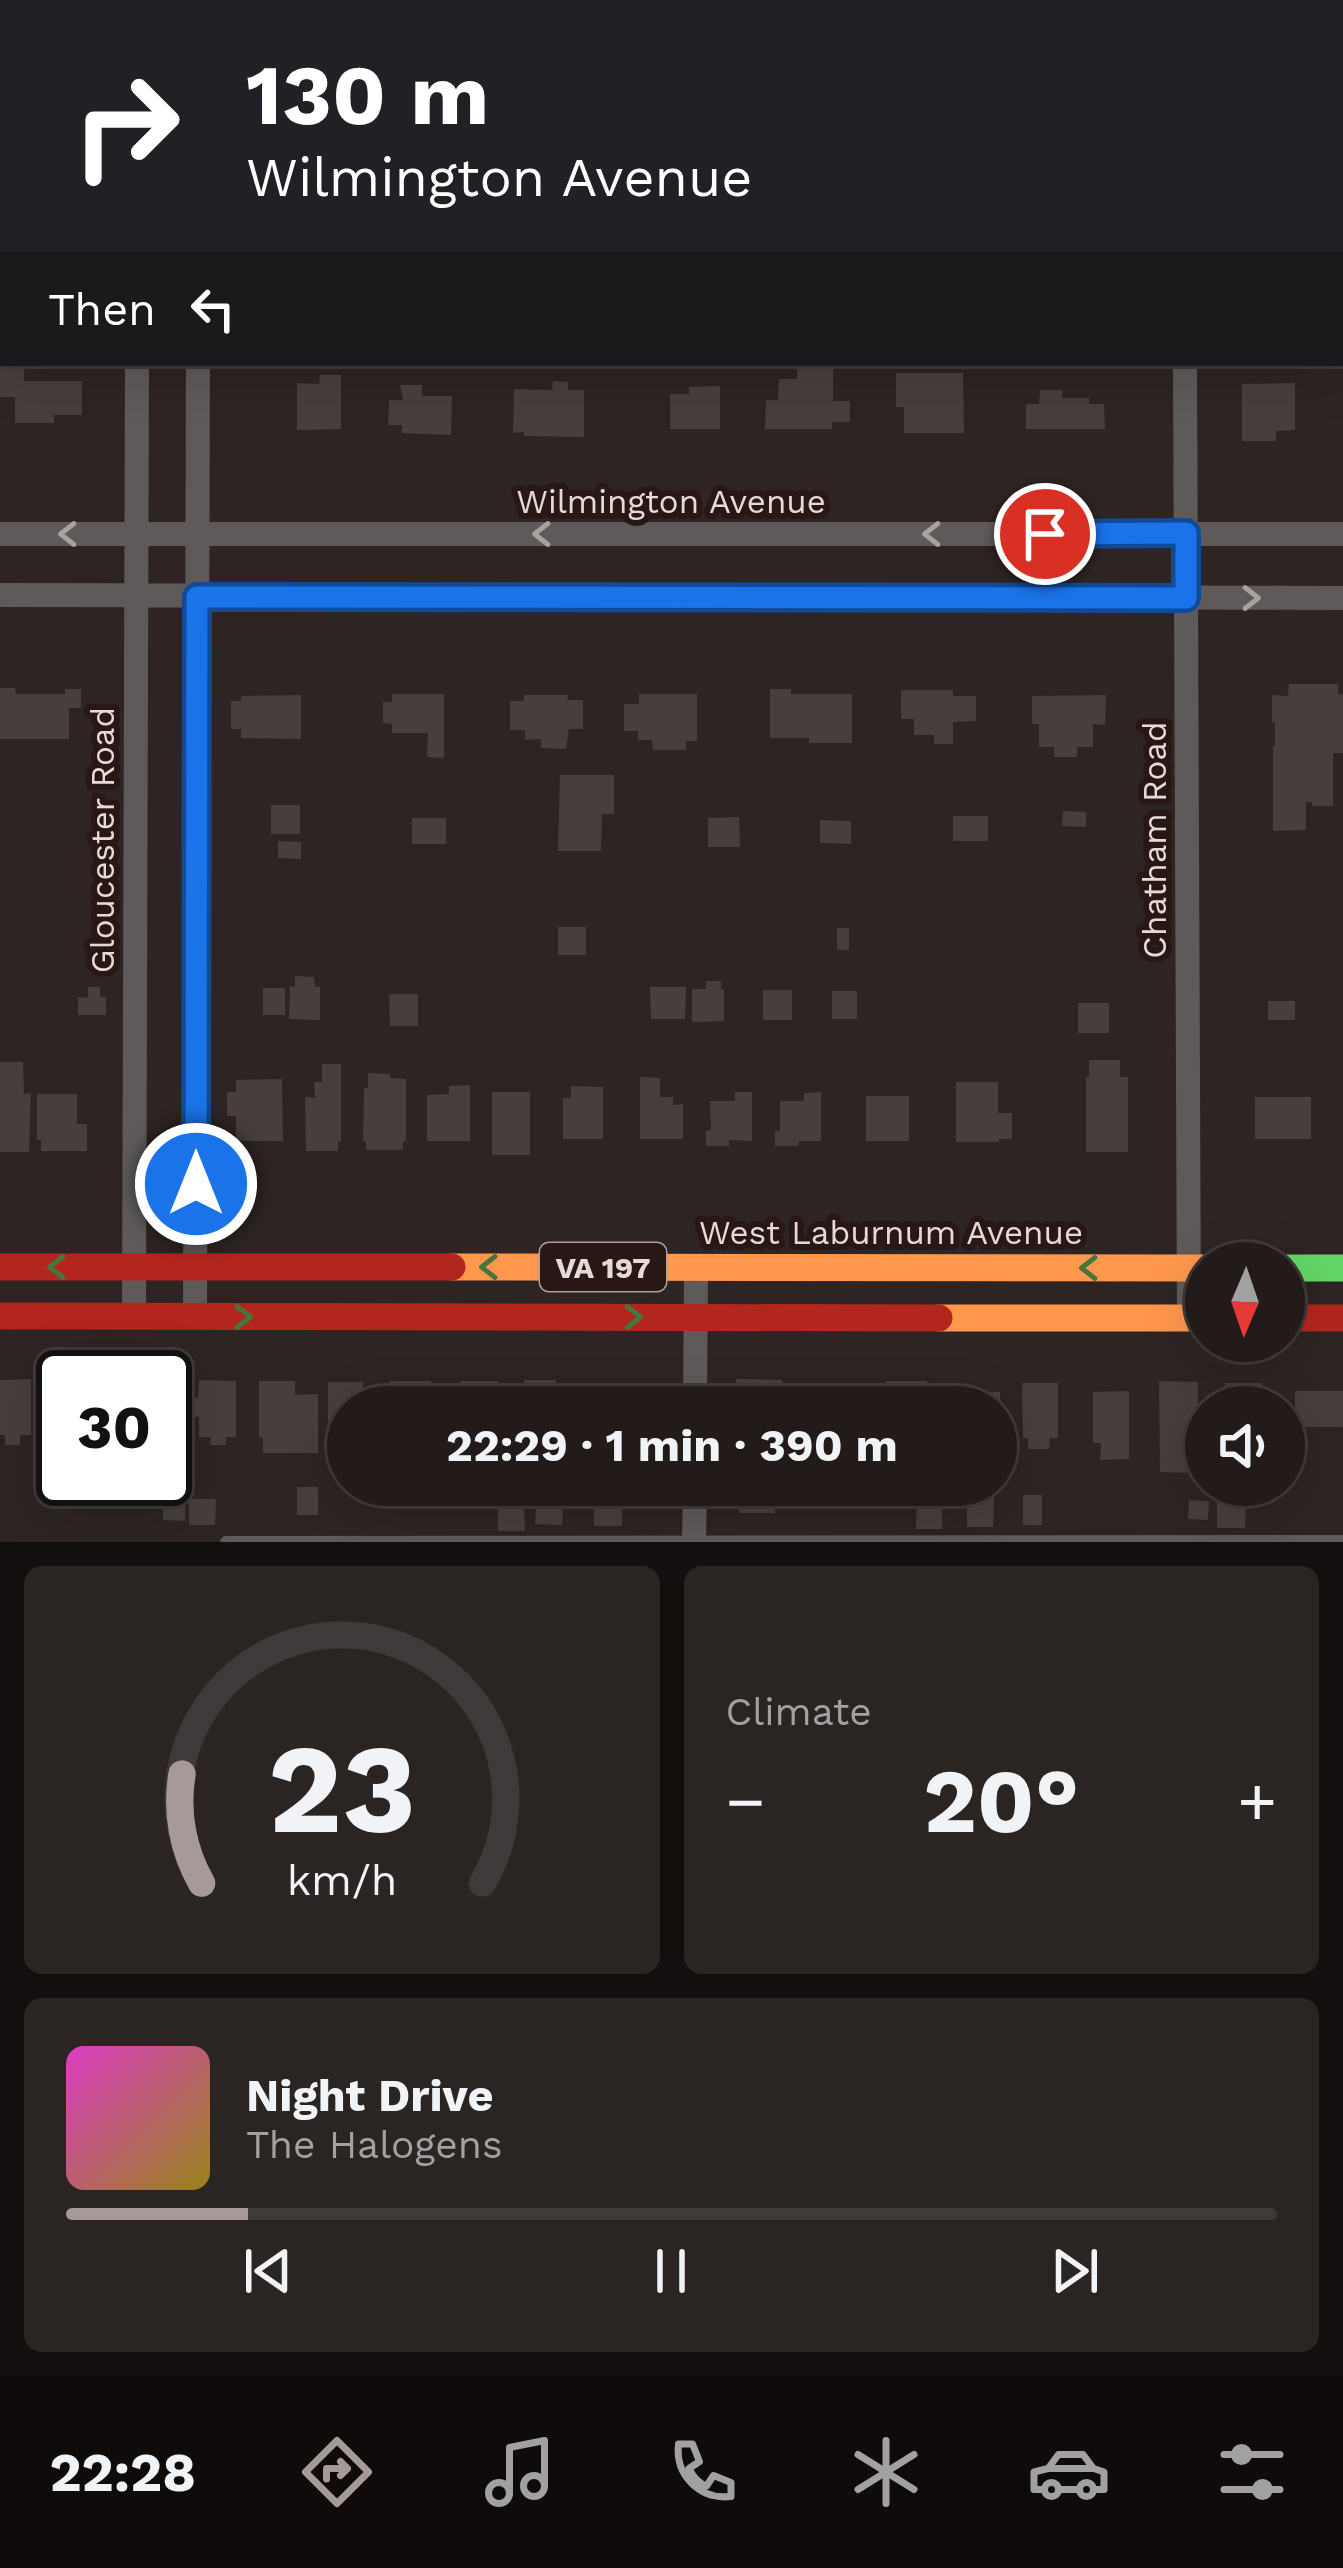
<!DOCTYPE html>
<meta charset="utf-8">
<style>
:root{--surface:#221b1a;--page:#2a2423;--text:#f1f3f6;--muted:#a2a1a2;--line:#3f3939;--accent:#a59a99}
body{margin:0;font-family:"Work Sans",sans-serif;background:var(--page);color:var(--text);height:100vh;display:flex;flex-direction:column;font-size:45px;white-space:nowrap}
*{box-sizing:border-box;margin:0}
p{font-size:39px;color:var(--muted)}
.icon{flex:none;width:66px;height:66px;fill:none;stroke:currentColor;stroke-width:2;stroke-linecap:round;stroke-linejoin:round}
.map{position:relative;height:1542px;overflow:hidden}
.sheet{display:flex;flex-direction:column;gap:24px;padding:24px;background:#130f0e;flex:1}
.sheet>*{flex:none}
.hud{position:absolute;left:0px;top:0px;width:1344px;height:366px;box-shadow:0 12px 48px #0002,0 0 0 3px var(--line);background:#202124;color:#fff;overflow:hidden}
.needle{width:78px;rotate:182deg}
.fabs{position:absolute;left:1185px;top:1242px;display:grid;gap:24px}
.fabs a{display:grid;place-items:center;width:120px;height:120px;border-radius:50%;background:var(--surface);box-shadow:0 12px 48px #0002,0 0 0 3px var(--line);font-size:60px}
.speed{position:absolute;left:36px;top:1350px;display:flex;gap:24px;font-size:60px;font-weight:700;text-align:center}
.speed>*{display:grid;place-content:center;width:156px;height:156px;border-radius:50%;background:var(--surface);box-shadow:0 12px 48px #0002,0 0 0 3px var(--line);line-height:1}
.speed .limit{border:6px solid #111;border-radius:18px;background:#fff;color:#111}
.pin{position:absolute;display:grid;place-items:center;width:102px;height:102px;color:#fff;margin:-51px;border:6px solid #fff;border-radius:50%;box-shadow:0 3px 12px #0007}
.me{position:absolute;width:132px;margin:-66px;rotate:0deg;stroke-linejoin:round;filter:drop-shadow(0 0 9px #0008)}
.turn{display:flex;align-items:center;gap:42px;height:252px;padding:0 48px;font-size:54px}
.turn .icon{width:156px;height:156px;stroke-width:2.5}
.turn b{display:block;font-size:84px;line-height:102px}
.then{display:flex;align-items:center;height:114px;padding:0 48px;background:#0003;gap:24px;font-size:45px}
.big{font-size:90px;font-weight:700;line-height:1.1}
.sheet .widget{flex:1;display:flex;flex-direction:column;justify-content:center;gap:18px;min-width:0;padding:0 42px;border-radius:18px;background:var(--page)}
.sheet .dial{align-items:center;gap:0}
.dial svg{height:312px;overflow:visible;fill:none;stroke:var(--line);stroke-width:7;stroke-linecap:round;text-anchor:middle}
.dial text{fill:var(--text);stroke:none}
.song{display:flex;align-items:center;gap:36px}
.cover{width:144px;height:144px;border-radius:18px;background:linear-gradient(135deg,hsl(310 70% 55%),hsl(50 70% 35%))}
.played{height:12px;border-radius:6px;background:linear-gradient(90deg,var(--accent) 15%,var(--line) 15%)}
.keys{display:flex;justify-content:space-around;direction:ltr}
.heat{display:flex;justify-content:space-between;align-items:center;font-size:66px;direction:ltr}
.sheet .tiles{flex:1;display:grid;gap:24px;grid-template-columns:1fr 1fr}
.widget:last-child{grid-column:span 2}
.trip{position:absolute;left:327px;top:1386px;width:690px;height:120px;border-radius:60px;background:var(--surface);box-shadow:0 12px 48px #0002,0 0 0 3px var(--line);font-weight:700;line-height:120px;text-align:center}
.menu{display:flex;height:192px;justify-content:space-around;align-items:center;background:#0e0b0a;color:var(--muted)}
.menu .icon{width:84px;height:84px}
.menu .on{color:var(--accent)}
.menu b{font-size:54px;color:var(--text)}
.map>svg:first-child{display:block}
</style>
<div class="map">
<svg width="1343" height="1542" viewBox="0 0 1343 1542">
<rect width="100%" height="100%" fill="#2d2423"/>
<path fill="#473f3d" d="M 0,363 L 24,363 L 24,381 L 82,381 L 82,415 L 54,415 L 54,423 L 15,423 L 15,397 L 0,397 Z
M 797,363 L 833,363 L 833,401 L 850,401 L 850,422 L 832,422 L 832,429 L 765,429 L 766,400 L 778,400 L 779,379 L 797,379 Z
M 896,373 L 963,373 L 964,433 L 904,433 L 904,407 L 896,407 Z
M 320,375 L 341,375 L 341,429 L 297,430 L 297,383 L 319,384 Z
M 553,381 L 568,382 L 568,390 L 584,390 L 584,437 L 524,436 L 524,432 L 513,433 L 514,389 L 552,390 Z
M 1295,383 L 1295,430 L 1276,431 L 1276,441 L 1242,441 L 1242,384 Z
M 400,385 L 422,385 L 422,396 L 452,396 L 451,435 L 402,433 L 402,425 L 388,425 L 389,400 L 403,400 Z
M 720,386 L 720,429 L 670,429 L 670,394 L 689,394 L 689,387 Z
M 1040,390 L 1062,390 L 1062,398 L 1089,398 L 1089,404 L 1104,404 L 1105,429 L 1026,429 L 1026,404 L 1039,404 Z
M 1289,684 L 1338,684 L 1338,694 L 1343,695 L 1343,753 L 1333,753 L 1333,806 L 1312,806 L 1312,802 L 1306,802 L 1306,830 L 1273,831 L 1273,746 L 1275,746 L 1275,722 L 1272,723 L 1272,695 L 1288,696 Z
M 0,688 L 15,688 L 16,694 L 65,694 L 65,689 L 81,689 L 81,708 L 69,708 L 69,739 L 0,739 Z
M 770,689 L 791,689 L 791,694 L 852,694 L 852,743 L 809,743 L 809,738 L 770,738 Z
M 901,690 L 953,690 L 953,696 L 976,696 L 976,721 L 953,722 L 953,744 L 934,744 L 934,735 L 914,735 L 914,719 L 901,719 Z
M 392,694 L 444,694 L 444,758 L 427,757 L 428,733 L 392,733 L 392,724 L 383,723 L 383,702 L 392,702 Z
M 639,694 L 697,694 L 697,741 L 686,741 L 686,750 L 653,750 L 652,740 L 638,740 L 638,731 L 624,731 L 624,704 L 639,704 Z
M 301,695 L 301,739 L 241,738 L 241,729 L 231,729 L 231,701 L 241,701 L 241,696 Z
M 524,695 L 568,695 L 567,700 L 583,700 L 583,729 L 569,729 L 566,749 L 541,748 L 541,739 L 525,740 L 525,730 L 510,730 L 510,701 L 524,701 Z
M 1106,695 L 1105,725 L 1093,724 L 1093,747 L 1077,747 L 1077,757 L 1054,757 L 1054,747 L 1039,747 L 1039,724 L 1032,724 L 1032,696 Z
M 560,775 L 614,775 L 614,814 L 602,814 L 601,851 L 558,851 Z
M 271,805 L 300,805 L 300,834 L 271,834 Z
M 1063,811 L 1086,812 L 1086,827 L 1062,826 Z
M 953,816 L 988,816 L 988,841 L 953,841 Z
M 739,817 L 740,847 L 708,847 L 708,818 Z
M 412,818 L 446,818 L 446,844 L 412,844 Z
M 820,820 L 851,821 L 851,844 L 820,843 Z
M 278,841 L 301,842 L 301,859 L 278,858 Z
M 558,927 L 586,927 L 586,955 L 558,955 Z
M 837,928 L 849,928 L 849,950 L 837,950 Z
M 295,976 L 314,977 L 315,987 L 320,987 L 320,1020 L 289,1019 L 290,986 L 295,987 Z
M 706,981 L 721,981 L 721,989 L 724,989 L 724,1021 L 692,1022 L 692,989 L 706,989 Z
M 88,987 L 100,987 L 100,997 L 106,997 L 106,1015 L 78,1015 L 78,997 L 88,998 Z
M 650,987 L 686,987 L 685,1019 L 651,1019 Z
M 263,988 L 285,988 L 285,1015 L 263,1015 Z
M 763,990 L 792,990 L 792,1020 L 763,1020 Z
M 832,991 L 857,991 L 857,1019 L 832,1019 Z
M 389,994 L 418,994 L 418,1026 L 390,1026 Z
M 1268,1001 L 1295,1001 L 1295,1020 L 1268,1020 Z
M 1078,1003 L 1109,1003 L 1109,1033 L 1078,1033 Z
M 1089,1060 L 1120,1060 L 1120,1077 L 1128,1077 L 1128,1152 L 1086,1152 L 1086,1077 L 1089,1077 Z
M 0,1062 L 23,1062 L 24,1094 L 31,1093 L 29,1152 L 0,1152 Z
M 322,1064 L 341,1064 L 341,1142 L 338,1141 L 338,1151 L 306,1151 L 305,1097 L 315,1098 L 314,1082 L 322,1082 Z
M 368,1073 L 390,1074 L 390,1078 L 406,1079 L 406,1141 L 403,1141 L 403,1150 L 366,1150 L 366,1141 L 363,1141 L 364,1088 L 368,1088 Z
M 640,1077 L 660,1078 L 660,1097 L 673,1097 L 673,1105 L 683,1104 L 683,1139 L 640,1139 Z
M 282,1079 L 283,1141 L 236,1141 L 236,1116 L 227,1116 L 227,1092 L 236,1092 L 236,1080 Z
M 956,1082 L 998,1082 L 998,1113 L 1012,1113 L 1012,1139 L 999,1139 L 999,1142 L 956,1142 Z
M 470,1085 L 470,1141 L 427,1141 L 427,1095 L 449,1094 L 449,1086 Z
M 571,1086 L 603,1087 L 603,1139 L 563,1139 L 563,1098 L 571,1098 Z
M 492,1092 L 530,1092 L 530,1155 L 492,1155 Z
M 735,1092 L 752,1092 L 752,1141 L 729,1140 L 729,1146 L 706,1146 L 706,1131 L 711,1130 L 710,1101 L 735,1101 Z
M 821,1092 L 821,1141 L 799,1141 L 798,1146 L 775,1146 L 775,1131 L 780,1131 L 780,1101 L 804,1101 L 804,1093 Z
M 37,1094 L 77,1094 L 77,1124 L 87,1124 L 87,1151 L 41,1151 L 41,1140 L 37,1140 Z
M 866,1096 L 909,1096 L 909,1141 L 866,1141 Z
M 1255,1097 L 1311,1097 L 1311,1139 L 1255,1139 Z
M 31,1379 L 31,1435 L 20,1435 L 20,1445 L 5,1445 L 5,1435 L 0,1435 L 0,1380 Z
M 736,1379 L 782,1380 L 782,1385 L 795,1386 L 795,1407 L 746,1407 L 735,1404 Z
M 199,1380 L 236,1381 L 236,1437 L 226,1437 L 226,1445 L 210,1445 L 211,1437 L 199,1437 L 199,1417 L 190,1417 L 190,1397 L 198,1398 Z
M 524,1380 L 556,1380 L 556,1407 L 524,1407 Z
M 165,1381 L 174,1381 L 174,1450 L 165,1450 Z
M 259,1381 L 295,1381 L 295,1395 L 318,1394 L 318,1453 L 263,1453 L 263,1438 L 259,1437 Z
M 390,1381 L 431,1381 L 431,1407 L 390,1407 Z
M 461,1381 L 498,1381 L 498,1407 L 461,1407 Z
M 886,1381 L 927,1381 L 927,1407 L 886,1407 Z
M 1159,1381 L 1198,1382 L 1197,1473 L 1160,1472 Z
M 328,1382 L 363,1382 L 363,1407 L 348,1407 L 348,1456 L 332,1456 L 332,1437 L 328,1437 Z
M 621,1383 L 650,1383 L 649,1407 L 601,1407 L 601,1394 L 621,1393 Z
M 1022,1383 L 1058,1383 L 1058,1438 L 1050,1438 L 1049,1449 L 1028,1449 L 1028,1438 L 1023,1438 Z
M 1225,1383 L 1262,1383 L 1262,1407 L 1222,1407 Z
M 941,1391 L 1000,1392 L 1000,1407 L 941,1407 Z
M 1129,1391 L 1129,1459 L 1100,1460 L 1101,1443 L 1093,1443 L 1093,1392 Z
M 1295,1391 L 1343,1391 L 1343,1427 L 1295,1427 Z
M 813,1394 L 866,1394 L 866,1407 L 813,1407 Z
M 740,1485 L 775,1485 L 775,1513 L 739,1513 Z
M 297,1487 L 318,1487 L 318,1515 L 297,1515 Z
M 1023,1495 L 1042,1495 L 1042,1525 L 1023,1525 Z
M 967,1498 L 994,1498 L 993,1527 L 967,1527 Z
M 185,1499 L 185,1521 L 163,1520 L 163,1500 Z
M 189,1499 L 216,1499 L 215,1525 L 189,1525 Z
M 594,1500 L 622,1500 L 622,1526 L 594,1526 Z
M 942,1500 L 942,1529 L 916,1529 L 917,1501 Z
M 1189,1500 L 1209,1501 L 1208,1520 L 1188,1519 Z
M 1217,1500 L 1246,1500 L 1245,1528 L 1217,1528 Z
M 498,1507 L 524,1507 L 525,1531 L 498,1531 Z
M 536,1507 L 563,1508 L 562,1525 L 535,1524 Z"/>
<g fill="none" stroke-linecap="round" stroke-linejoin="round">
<path stroke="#5e5a5a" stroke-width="12" d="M 226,1542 L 1343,1541"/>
<path stroke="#5e5a5a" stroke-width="24" d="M 136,0 L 136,3
M 1183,0 L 1183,3
M 198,3 L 198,0
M 1185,363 L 1189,1318
M 0,534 L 1343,534
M 0,595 L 1343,598
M 134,1316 L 137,363
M 195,1317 L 198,363
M 695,1407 L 696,1268
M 694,1542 L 695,1485"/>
<path stroke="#63d668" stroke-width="27" d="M 1284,1268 L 1343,1268"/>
<path stroke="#ff974d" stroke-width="27" d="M 452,1267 L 1206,1268
M 939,1318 L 1206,1318"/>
<path stroke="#b3261e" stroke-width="27" d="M 0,1267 L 452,1267
M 0,1316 L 939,1318
M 1284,1318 L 1343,1318"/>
</g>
<defs><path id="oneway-chevron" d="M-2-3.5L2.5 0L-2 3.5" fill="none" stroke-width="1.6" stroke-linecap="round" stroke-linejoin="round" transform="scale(3)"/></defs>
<g stroke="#a9a09f">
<use href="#oneway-chevron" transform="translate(68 534) rotate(-180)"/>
<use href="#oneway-chevron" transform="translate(542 534) rotate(180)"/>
<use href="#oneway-chevron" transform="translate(932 534) rotate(180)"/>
<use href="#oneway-chevron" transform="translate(1251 598)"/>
</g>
<g stroke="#46763e">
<use href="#oneway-chevron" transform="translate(57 1267) rotate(-180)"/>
<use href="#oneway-chevron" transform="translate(489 1267) rotate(-180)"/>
<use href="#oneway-chevron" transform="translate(1089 1268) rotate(-180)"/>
<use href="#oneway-chevron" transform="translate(243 1317)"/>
<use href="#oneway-chevron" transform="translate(633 1317)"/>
</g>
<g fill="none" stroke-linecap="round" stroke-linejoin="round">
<defs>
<path id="route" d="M 196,1184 L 197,597 L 1186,598 L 1186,533 L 1045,534"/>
</defs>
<use href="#route" stroke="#114b97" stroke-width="30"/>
<use href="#route" stroke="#1a73e8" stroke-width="21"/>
</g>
<g text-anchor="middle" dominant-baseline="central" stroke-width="12" stroke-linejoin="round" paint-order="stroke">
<rect fill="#281715" stroke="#ada09e" stroke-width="3" x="540" y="1243" width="126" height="48" rx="9"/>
<g font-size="30" font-weight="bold" fill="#e6dad8">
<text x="603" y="1267">VA 197</text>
</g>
<g font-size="33" fill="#e6dad8" stroke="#281715">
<text x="671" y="501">Wilmington Avenue</text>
<text transform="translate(102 840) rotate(-90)">Gloucester Road</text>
<text transform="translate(1154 840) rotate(-90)">Chatham Road</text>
<text x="891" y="1232">West Laburnum Avenue</text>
</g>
</g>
</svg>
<div class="fabs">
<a><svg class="needle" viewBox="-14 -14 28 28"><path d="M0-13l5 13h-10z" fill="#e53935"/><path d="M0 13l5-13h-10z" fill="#a2a1a2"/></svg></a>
<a><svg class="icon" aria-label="sound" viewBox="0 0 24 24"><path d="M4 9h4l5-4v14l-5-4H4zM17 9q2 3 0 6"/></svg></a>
</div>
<div class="speed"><div class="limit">30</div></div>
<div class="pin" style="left:1045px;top:534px;background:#d93025"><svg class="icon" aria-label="arrive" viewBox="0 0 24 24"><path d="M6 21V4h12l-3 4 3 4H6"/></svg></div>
<svg class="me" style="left:196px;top:1184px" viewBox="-20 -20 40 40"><circle r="17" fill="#1a73e8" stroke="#fff" stroke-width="3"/><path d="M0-11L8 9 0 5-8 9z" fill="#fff"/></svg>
<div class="trip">22:29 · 1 min · 390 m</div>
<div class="hud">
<div class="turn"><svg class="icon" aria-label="right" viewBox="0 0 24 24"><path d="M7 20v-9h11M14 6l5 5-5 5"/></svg><div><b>130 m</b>Wilmington Avenue</div></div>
<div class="then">Then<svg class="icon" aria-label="left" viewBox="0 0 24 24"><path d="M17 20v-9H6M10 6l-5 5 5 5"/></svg></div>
</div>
</div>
<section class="sheet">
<div class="tiles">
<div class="widget dial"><svg viewBox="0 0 100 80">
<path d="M14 69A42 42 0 1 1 86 69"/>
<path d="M14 69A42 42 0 0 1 9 41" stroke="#a59a99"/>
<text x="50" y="56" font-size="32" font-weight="700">23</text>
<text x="50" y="72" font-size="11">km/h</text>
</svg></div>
<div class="widget"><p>Climate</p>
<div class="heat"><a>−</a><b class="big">20°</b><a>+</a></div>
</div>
<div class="widget">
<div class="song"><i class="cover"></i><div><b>Night Drive</b><p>The Halogens</p></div></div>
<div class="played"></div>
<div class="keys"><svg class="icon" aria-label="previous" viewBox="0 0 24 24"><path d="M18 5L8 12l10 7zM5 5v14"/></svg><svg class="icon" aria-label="pause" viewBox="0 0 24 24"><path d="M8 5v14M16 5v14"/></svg><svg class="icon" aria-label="next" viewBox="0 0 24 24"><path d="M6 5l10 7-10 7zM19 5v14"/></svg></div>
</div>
</div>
</section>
<nav class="menu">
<b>22:28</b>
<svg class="icon on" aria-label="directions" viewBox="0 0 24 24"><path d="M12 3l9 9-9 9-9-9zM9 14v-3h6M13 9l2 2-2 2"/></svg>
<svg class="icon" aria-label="music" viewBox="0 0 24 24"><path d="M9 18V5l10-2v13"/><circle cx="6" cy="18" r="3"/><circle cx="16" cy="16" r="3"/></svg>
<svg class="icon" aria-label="phone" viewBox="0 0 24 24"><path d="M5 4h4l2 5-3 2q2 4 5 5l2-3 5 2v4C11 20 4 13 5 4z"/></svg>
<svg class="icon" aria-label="climate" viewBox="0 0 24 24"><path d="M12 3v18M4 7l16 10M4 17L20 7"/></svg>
<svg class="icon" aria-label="car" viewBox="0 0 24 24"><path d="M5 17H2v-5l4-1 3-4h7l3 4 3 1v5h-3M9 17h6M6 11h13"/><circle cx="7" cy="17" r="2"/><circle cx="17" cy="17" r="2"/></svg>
<svg class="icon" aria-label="filters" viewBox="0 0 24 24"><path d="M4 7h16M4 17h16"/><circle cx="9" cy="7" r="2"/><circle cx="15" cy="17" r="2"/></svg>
</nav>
